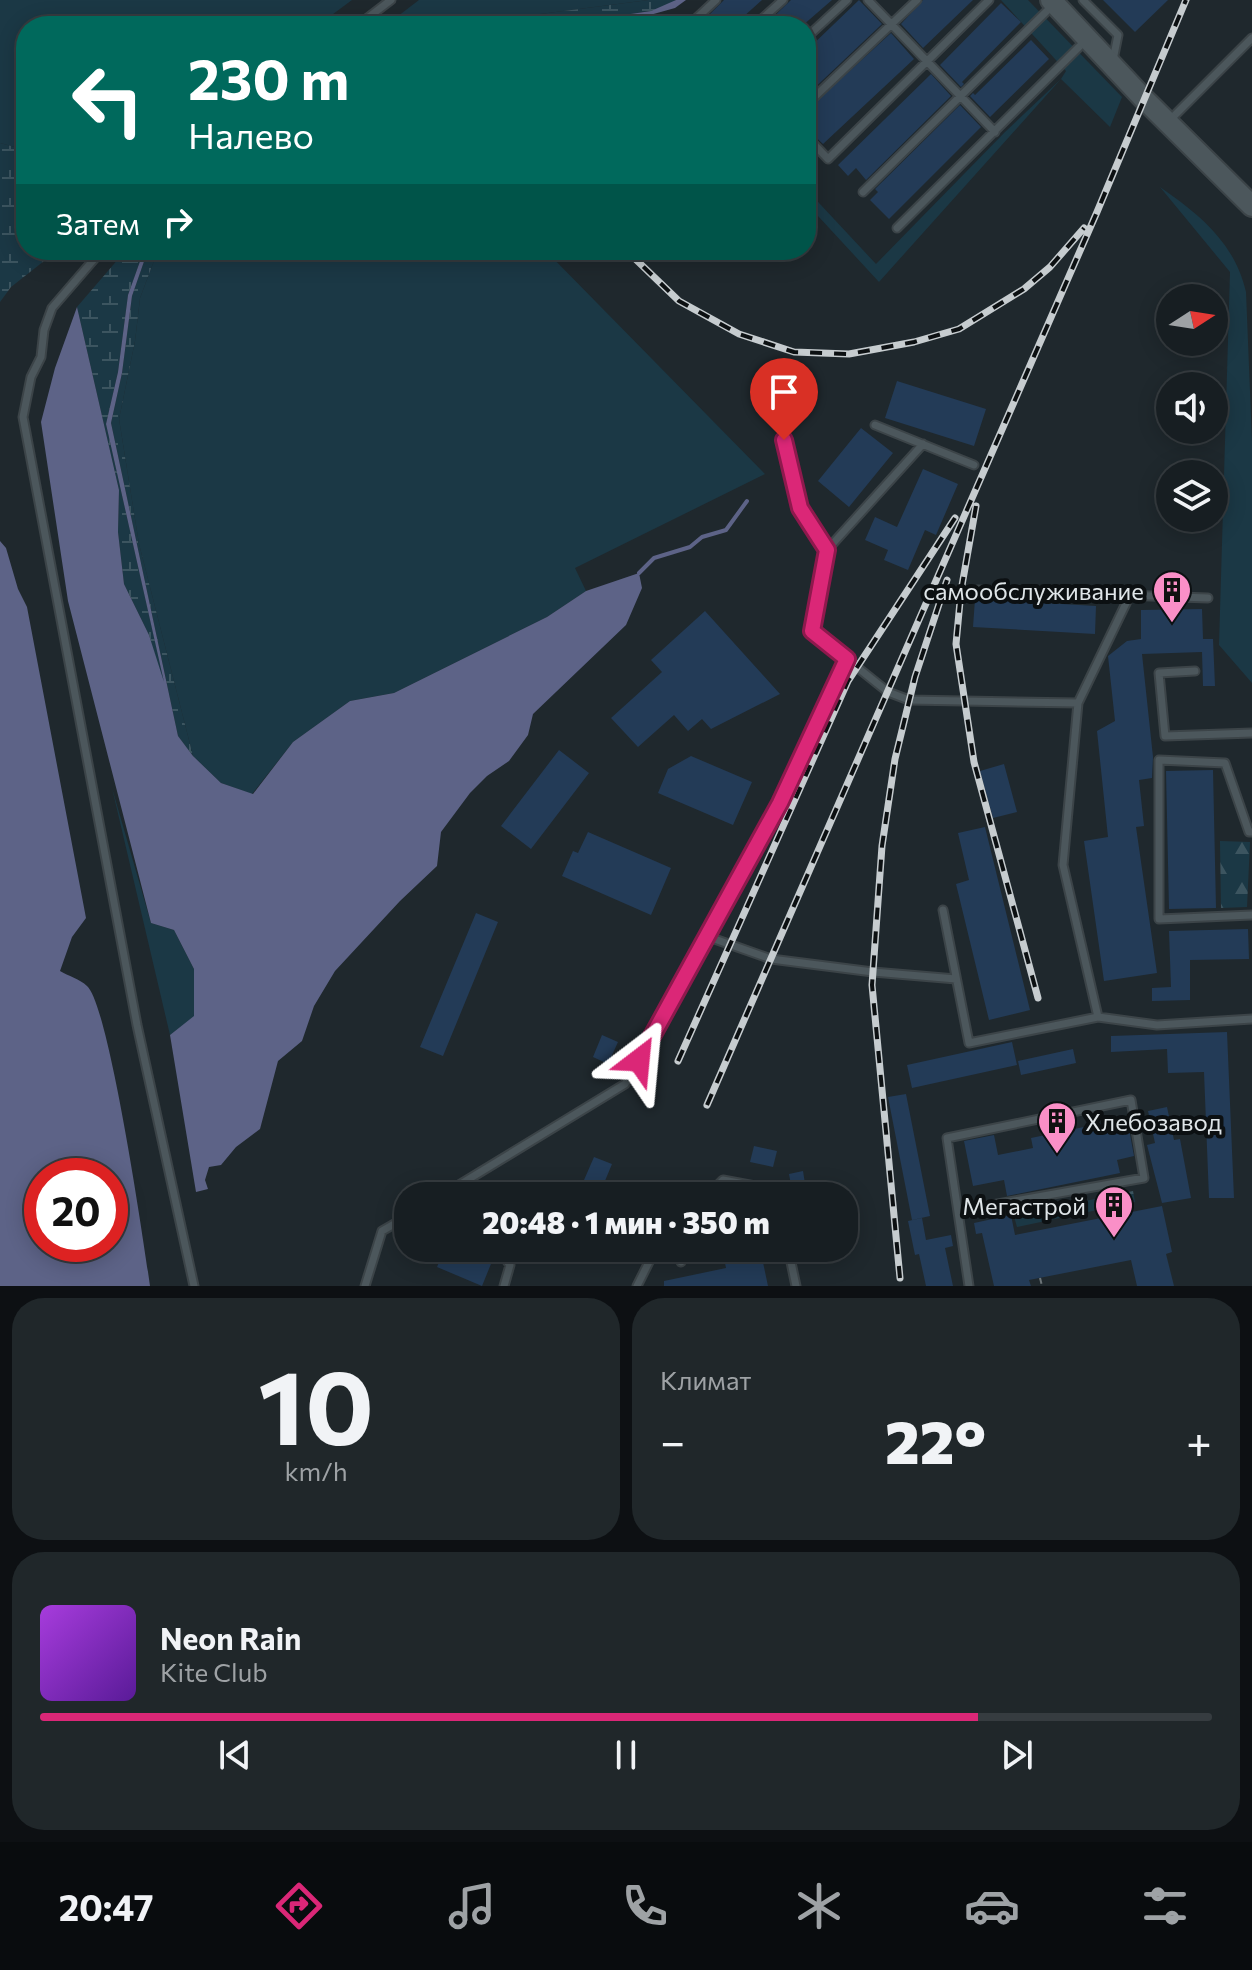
<!DOCTYPE html>
<html lang="ru">
<meta charset="utf-8">
<style>
:root{--surface:#171e22;--page:#20272a;--text:#f1f3f6;--muted:#9ea2a5;--line:#363c40;--accent:#db2777}
body{margin:0;font-family:Commissioner,sans-serif;background:var(--page);color:var(--text);height:100vh;display:flex;flex-direction:column;font-size:30px;white-space:nowrap}
*{box-sizing:border-box;margin:0}
p{font-size:26px;color:var(--muted)}
.icon{flex:none;width:44px;height:44px;fill:none;stroke:currentColor;stroke-width:2;stroke-linecap:round;stroke-linejoin:round}
.map{position:relative;height:1286px;overflow:hidden}
.side{display:flex;flex-direction:column;gap:12px;padding:12px;background:#0d1013;flex:1}
.side>*{flex:none}
.top-card{position:absolute;left:16px;top:16px;width:800px;height:244px;border-radius:32px;box-shadow:0 4px 20px #0003,0 0 0 2px var(--line);background:#00695c;color:#fff;overflow:hidden}
.needle{width:52px;rotate:78deg}
.tools{position:absolute;left:1156px;top:284px;display:grid;gap:16px}
.tools a{display:grid;place-items:center;width:72px;height:72px;border-radius:50%;background:var(--surface);box-shadow:0 4px 20px #0003,0 0 0 2px var(--line);font-size:40px}
.speed{position:absolute;left:24px;top:1158px;display:flex;gap:16px;font-size:40px;font-weight:700;text-align:center}
.speed>*{display:grid;place-content:center;width:104px;height:104px;border-radius:50%;background:var(--surface);box-shadow:0 4px 20px #0003,0 0 0 2px var(--line);line-height:1}
.speed .limit{border:12px solid #d22;background:#fff;color:#111}
.pin{position:absolute;display:grid;place-items:center;width:68px;height:68px;color:#fff;margin:-82px -34px;border-radius:50% 50% 50% 0;rotate:-45deg;box-shadow:0 0 8px #0007}
.pin .icon{rotate:45deg}
.me{position:absolute;width:88px;margin:-44px;rotate:29deg;stroke-linejoin:round;filter:drop-shadow(0 0 6px #0008)}
.turn{display:flex;align-items:center;gap:28px;height:168px;padding:0 40px;font-size:36px}
.turn .icon{width:104px;height:104px;stroke-width:2.5}
.turn b{display:block;font-size:56px;line-height:68px}
.then{display:flex;align-items:center;height:76px;padding:0 40px;background:#0003;gap:16px;font-size:30px}
.big{font-size:60px;font-weight:800;line-height:1.1}
.side .tile{flex:1;display:flex;flex-direction:column;justify-content:center;gap:12px;min-width:0;padding:0 28px;border-radius:32px;background:var(--page)}
.side .dial{align-items:center;gap:0}
.dial b{font-size:104px;line-height:1}
.song{display:flex;align-items:center;gap:24px}
.cover{width:96px;height:96px;border-radius:12px;background:linear-gradient(135deg,hsl(280 70% 55%),hsl(270 70% 35%))}
.played{height:8px;border-radius:4px;background:linear-gradient(90deg,var(--accent) 80%,var(--line) 80%)}
.keys{display:flex;justify-content:space-around;direction:ltr}
.heat{display:flex;justify-content:space-between;align-items:center;font-size:44px;direction:ltr}
.side .tiles{flex:1;display:grid;gap:12px;grid-template-columns:1fr 1fr}
.tile:last-child{grid-column:span 2}
.trip{position:absolute;left:394px;top:1182px;width:464px;height:80px;border-radius:32px;background:var(--surface);box-shadow:0 4px 20px #0003,0 0 0 2px var(--line);font-weight:800;line-height:80px;text-align:center}
.tabs{display:flex;height:128px;justify-content:space-around;align-items:center;background:#090c0e;color:var(--muted)}
.tabs .icon{width:56px;height:56px}
.tabs .selected{color:var(--accent)}
.tabs b{font-size:36px;color:var(--text)}
.map>svg:first-child{display:block}
</style>
<div class="map">
<svg width="1252" height="1286" viewBox="0 0 1252 1286">
<defs>
<pattern id="forest-firs" width="22" height="20" patternUnits="userSpaceOnUse" patternTransform="scale(2)"><rect width="22" height="20" fill="#1b3845"/><path d="M5 1l3.5 6h-7zM16 11l3.5 6h-7z" fill="#3c5560"/></pattern>
<pattern id="wetland-marsh" width="20" height="14" patternUnits="userSpaceOnUse" patternTransform="scale(2)"><rect width="20" height="14" fill="#1b3845"/><path d="M1 5h8M5 5V1M11 12h8M15 12V8" fill="none" stroke="#3c5560"/></pattern>
</defs>
<rect width="100%" height="100%" fill="#1f282d"/>
<path fill="#1b3845" d="M 0,0 L 352,0 L 317,26 L 26,26 L 26,150 L 0,143 Z
M 419,0 L 649,0 L 525,16 L 479,26 L 385,26 Z
M 1001,0 L 1028,0 L 1122,97 L 1110,127 L 1061,79 L 879,282 L 806,203 L 806,189 L 876,264 L 1005,132 L 1061,79 L 1066,71 Z
M 1160,187 C 1199,214 1235,243 1246,292 L 1252,441 L 1252,683 L 1219,645 L 1230,272 Z
M 158,250 L 545,250 L 765,474 L 575,568 L 586,591 L 547,617 L 394,693 L 350,701 L 293,742 L 252,794 L 221,783 L 193,756 L 139,544 L 119,419 L 135,341 L 140,298 Z
M 112,788 L 151,923 L 174,930 L 194,969 L 194,1017 L 170,1035 Z"/>
<path fill="url(#forest-firs)" d="M 1220,841 L 1250,842 L 1247,907 L 1221,908 Z
M 1133,1191 L 1135,1202 L 1017,1227 L 1014,1216 Z"/>
<path fill="url(#wetland-marsh)" d="M 649,0 L 675,0 L 672,4 L 651,11 L 549,26 L 479,26 L 525,16 Z
M 0,143 L 26,150 L 26,250 L 58,250 L 11,287 L 0,302 Z
M 126,250 L 144,250 L 128,295 L 118,372 L 106,424 L 168,699 L 149,635 L 124,584 L 118,532 L 119,490 L 77,307 Z
M 148,250 L 158,250 L 140,298 L 135,341 L 119,419 L 139,544 L 193,756 L 178,736 L 111,423 L 122,373 L 132,296 Z"/>
<path fill="#5d6387" fill-rule="evenodd" d="M 676,0 L 686,0 L 675,8 L 632,20 L 610,21 L 595,26 L 549,26 L 651,11 Z
M 144,250 L 148,250 L 132,296 L 122,373 L 111,423 L 178,736 L 193,756 L 221,783 L 253,794 L 293,742 L 350,701 L 394,693 L 547,617 L 586,591 L 639,573 L 642,588 L 626,625 L 533,714 L 528,735 L 509,761 L 487,776 L 470,793 L 441,832 L 437,866 L 400,901 L 335,971 L 314,1006 L 302,1041 L 278,1061 L 260,1129 L 236,1147 L 221,1165 L 209,1167 L 205,1180 L 208,1189 L 196,1192 L 170,1035 L 194,1016 L 194,969 L 174,930 L 151,923 L 68,601 L 41,422 L 55,368 L 77,307 L 119,490 L 118,532 L 124,584 L 149,635 L 164,682 L 106,424 L 118,372 L 128,295 Z
M 0,541 L 6,548 L 18,589 L 27,607 L 86,918 L 72,937 L 60,971 C 68,976 80,979 87,986 C 109,1005 144,1243 150,1286 L 0,1286 ZM 42,1176 L 110,1176 L 110,1244 L 42,1244 Z"/>
<g fill="none" stroke-linecap="round" stroke-linejoin="round">
<path stroke="#5d6387" stroke-width="4" d="M 639,573 L 654,558 L 690,547 L 702,537 L 726,530 L 747,501"/>
</g>
<path fill="#233b57" d="M 724,0 L 762,0 L 733,26 L 698,26 Z
M 791,0 L 832,0 L 802,26 L 764,26 Z
M 859,0 L 882,24 L 806,96 L 806,51 Z
M 923,0 L 973,0 L 923,48 L 901,24 Z
M 1103,0 L 1168,0 L 1135,32 Z
M 1001,3 L 1021,22 L 962,82 L 964,84 L 961,87 L 940,65 Z
M 891,33 L 914,59 L 823,144 L 806,128 L 806,111 Z
M 1031,40 L 1049,59 L 990,117 L 970,96 L 973,93 L 975,95 Z
M 931,74 L 951,96 L 866,180 L 856,168 L 848,176 L 838,165 Z
M 960,105 L 981,127 L 889,219 L 870,200 L 878,192 L 875,189 Z
M 897,381 L 986,409 L 974,446 L 885,418 Z
M 861,428 L 893,453 L 849,507 L 818,481 Z
M 923,469 L 958,484 L 936,535 L 925,530 L 908,570 L 884,560 L 888,550 L 865,540 L 875,517 L 897,527 Z
M 975,599 L 1096,606 L 1095,634 L 973,627 Z
M 1202,609 L 1203,639 L 1213,639 L 1215,686 L 1203,686 L 1202,652 L 1142,654 L 1153,757 L 1152,778 L 1139,780 L 1144,826 L 1136,827 L 1157,973 L 1104,981 L 1084,841 L 1108,837 L 1097,731 L 1115,721 L 1108,656 L 1127,641 L 1141,639 L 1141,610 Z
M 705,611 L 780,694 L 711,729 L 702,719 L 688,731 L 674,715 L 638,747 L 611,718 L 662,672 L 651,660 Z
M 559,750 L 589,773 L 531,849 L 501,826 Z
M 691,756 L 752,782 L 733,825 L 658,793 L 668,769 Z
M 1004,764 L 1017,812 L 993,818 L 980,771 Z
M 1213,770 L 1216,908 L 1169,909 L 1166,771 Z
M 985,827 L 1030,1010 L 989,1020 L 956,884 L 969,880 L 958,833 Z
M 588,832 L 671,868 L 651,915 L 562,876 L 573,851 L 578,853 Z
M 476,913 L 498,922 L 443,1056 L 420,1047 Z
M 1248,929 L 1249,959 L 1190,960 L 1190,1000 L 1152,1001 L 1152,988 L 1171,987 L 1169,931 Z
M 1227,1032 L 1234,1198 L 1209,1198 L 1204,1072 L 1168,1073 L 1167,1049 L 1111,1052 L 1111,1036 Z
M 602,1035 L 618,1042 L 608,1064 L 593,1057 Z
M 1012,1042 L 1017,1065 L 912,1088 L 907,1065 Z
M 1073,1049 L 1076,1063 L 1021,1075 L 1018,1061 Z
M 906,1094 L 930,1216 L 912,1220 L 888,1097 Z
M 1167,1107 L 1174,1140 L 1180,1139 L 1191,1198 L 1162,1203 L 1147,1145 L 1155,1143 L 1148,1111 Z
M 1127,1118 L 1134,1156 L 1117,1160 L 1120,1173 L 1007,1196 L 1004,1180 L 973,1186 L 964,1141 L 994,1135 L 998,1155 L 1033,1148 L 1031,1138 Z
M 754,1146 L 777,1151 L 773,1167 L 750,1162 Z
M 594,1157 L 612,1164 L 602,1188 L 584,1180 Z
M 803,1171 L 807,1196 L 793,1196 L 789,1174 Z
M 1162,1206 L 1172,1252 L 1166,1254 L 1174,1286 L 1137,1286 L 1131,1260 L 1029,1280 L 1031,1286 L 994,1286 L 982,1233 L 976,1234 L 974,1223 L 1011,1215 L 1015,1235 Z
M 922,1218 L 926,1240 L 951,1235 L 953,1246 L 945,1248 L 953,1286 L 926,1286 L 919,1254 L 915,1255 L 908,1221 Z
M 445,1248 L 466,1248 L 493,1259 L 482,1286 L 437,1267 Z
M 722,1248 L 760,1248 L 768,1286 L 664,1286 L 664,1281 L 726,1268 Z"/>
<g fill="none" stroke-linecap="round" stroke-linejoin="round">
<defs>
<path id="service" d="M 868,0 L 995,132
M 1083,0 L 1118,35 L 1113,60
M 357,26 L 391,0
M 688,26 L 716,0
M 754,26 L 783,0
M 806,38 L 847,0
M 806,105 L 917,0
M 1170,120 L 1252,38
M 806,136 L 828,159 L 989,0
M 863,192 L 1054,4
M 897,228 L 1086,40
M 102,250 L 52,308 L 44,330 L 41,357 L 31,377 L 23,417 L 137,1025 L 194,1286
M 875,425 L 974,465
M 784,440 L 800,508 L 827,550
M 923,444 L 827,550 L 812,631 L 888,692 L 909,700 L 1078,703 L 1063,865 L 1098,1017 L 1157,1025 L 1252,1019
M 978,590 L 1208,598
M 1195,671 L 1159,673 L 1165,736 L 1252,733
M 1078,703 L 1130,595
M 1252,832 L 1249,832 L 1225,763 L 1159,760 L 1159,919 L 1252,915
M 943,910 L 969,1043 L 1098,1017
M 706,936 L 771,959 L 873,972 L 956,979
M 441,1196 L 625,1084 L 780,803 L 847,659
M 707,1196 L 723,1180 L 777,1190 L 778,1196
M 958,1211 L 1144,1178 L 1131,1100 L 947,1138 L 969,1286
M 497,1248 L 510,1265 L 504,1286
M 788,1248 L 796,1286
M 681,1262 L 685,1248
M 365,1286 L 382,1231 L 408,1216
M 637,1286 L 656,1248"/>
<path id="secondary" d="M 1051,0 L 1143,98 L 1252,206"/>
</defs>
<use href="#service" stroke="#3c4448" stroke-width="11"/>
<use href="#secondary" stroke="#3c4448" stroke-width="24"/>
<path stroke="#6c7478" stroke-width="2" stroke-dasharray="6 6" stroke-linecap="butt" d="M 1040,1278 L 1042,1286"/>
<use href="#service" stroke="#4c575c" stroke-width="7"/>
<use href="#secondary" stroke="#4c575c" stroke-width="20"/>
<defs>
<path id="rail" d="M 626,250 L 679,301 L 739,334 L 794,352 L 849,354 L 914,342 L 959,329 L 1024,289 L 1050,267 L 1084,228
M 976,506 L 961,591 L 956,644 L 974,762 L 1038,998
M 678,1061 L 848,681 L 955,518
M 707,1105 L 1097,212 L 1186,0
M 900,1278 L 872,985 L 882,846 L 895,759 L 915,677 L 947,580"/>
</defs>
<use href="#rail" stroke="#c6cccf" stroke-width="7"/>
<use href="#rail" stroke="#0c1012" stroke-width="4" stroke-dasharray="12" stroke-linecap="butt"/>
</g>
<g fill="none" stroke-linecap="round" stroke-linejoin="round">
<defs>
<path id="route" d="M 639,1060 L 780,803 L 847,659 L 812,631 L 827,550 L 800,508 L 784,440"/>
</defs>
<use href="#route" stroke="#8e194d" stroke-width="20"/>
<use href="#route" stroke="#db2777" stroke-width="14"/>
</g>
<defs>
<symbol id="building-pin" viewBox="-11 -11 22 30"><path d="M0 17L-7.5 6A9.5 9.5 0 1 1 7.5 6Z" fill="#fa8fc7" stroke="#0c1012"/><path d="M-4-6H4V6H1V3H-1V6H-4ZM-2.5-4.3h1.7v1.8h-1.7ZM.8-4.3h1.7v1.8H.8ZM-2.5-1h1.7V.8h-1.7ZM.8-1h1.7V.8H.8Z" fill="#111"/></symbol>
</defs>
<g fill-rule="evenodd">
<use href="#building-pin" x="1150" y="568" width="44" height="60"/>
<use href="#building-pin" x="1035" y="1099" width="44" height="60"/>
<use href="#building-pin" x="1092" y="1183" width="44" height="60"/>
</g>
<g text-anchor="middle" dominant-baseline="central" stroke-width="8" stroke-linejoin="round" paint-order="stroke">
<g font-size="24" fill="#dfe5e8" stroke="#0c1012" text-anchor="end">
<text x="1144" y="590">самообслуживание</text>
<text x="1085" y="1121" text-anchor="start">Хлебозавод</text>
<text x="1086" y="1205">Мегастрой</text>
</g>
</g>
</svg>
<div class="tools">
<a><svg class="needle" viewBox="-14 -14 28 28"><path d="M0-13l5 13h-10z" fill="#e53935"/><path d="M0 13l5-13h-10z" fill="#9ea2a5"/></svg></a>
<a><svg class="icon" aria-label="sound" viewBox="0 0 24 24"><path d="M4 9h4l5-4v14l-5-4H4zM17 9q2 3 0 6"/></svg></a>
<a><svg class="icon" aria-label="layers" viewBox="0 0 24 24"><path d="M12 4l9 5-9 5-9-5zM3 14l9 5 9-5"/></svg></a>
</div>
<div class="speed"><div class="limit">20</div></div>
<div class="pin" style="left:784px;top:440px;background:#d93025"><svg class="icon" aria-label="arrive" viewBox="0 0 24 24"><path d="M6 21V4h12l-3 4 3 4H6"/></svg></div>
<svg class="me" style="left:639px;top:1060px" viewBox="-20 -20 40 40"><path d="M0-17L14 15 0 8-14 15z" fill="#db2777" stroke="#fff" stroke-width="4"/></svg>
<div class="trip">20:48 · 1 мин · 350 m</div>
<div class="top-card">
<div class="turn"><svg class="icon" aria-label="left" viewBox="0 0 24 24"><path d="M17 20v-9H6M10 6l-5 5 5 5"/></svg><div><b>230 m</b>Налево</div></div>
<div class="then">Затем<svg class="icon" aria-label="right" viewBox="0 0 24 24"><path d="M7 20v-9h11M14 6l5 5-5 5"/></svg></div>
</div>
</div>
<section class="side">
<div class="tiles">
<div class="tile dial"><b>10</b><p>km/h</p></div>
<div class="tile"><p>Климат</p>
<div class="heat"><a>−</a><b class="big">22°</b><a>+</a></div>
</div>
<div class="tile">
<div class="song"><i class="cover"></i><div><b>Neon Rain</b><p>Kite Club</p></div></div>
<div class="played"></div>
<div class="keys"><svg class="icon" aria-label="previous" viewBox="0 0 24 24"><path d="M18 5L8 12l10 7zM5 5v14"/></svg><svg class="icon" aria-label="pause" viewBox="0 0 24 24"><path d="M8 5v14M16 5v14"/></svg><svg class="icon" aria-label="next" viewBox="0 0 24 24"><path d="M6 5l10 7-10 7zM19 5v14"/></svg></div>
</div>
</div>
</section>
<nav class="tabs">
<b>20:47</b>
<svg class="icon selected" aria-label="directions" viewBox="0 0 24 24"><path d="M12 3l9 9-9 9-9-9zM9 14v-3h6M13 9l2 2-2 2"/></svg>
<svg class="icon" aria-label="music" viewBox="0 0 24 24"><path d="M9 18V5l10-2v13"/><circle cx="6" cy="18" r="3"/><circle cx="16" cy="16" r="3"/></svg>
<svg class="icon" aria-label="phone" viewBox="0 0 24 24"><path d="M5 4h4l2 5-3 2q2 4 5 5l2-3 5 2v4C11 20 4 13 5 4z"/></svg>
<svg class="icon" aria-label="climate" viewBox="0 0 24 24"><path d="M12 3v18M4 7l16 10M4 17L20 7"/></svg>
<svg class="icon" aria-label="car" viewBox="0 0 24 24"><path d="M5 17H2v-5l4-1 3-4h7l3 4 3 1v5h-3M9 17h6M6 11h13"/><circle cx="7" cy="17" r="2"/><circle cx="17" cy="17" r="2"/></svg>
<svg class="icon" aria-label="filters" viewBox="0 0 24 24"><path d="M4 7h16M4 17h16"/><circle cx="9" cy="7" r="2"/><circle cx="15" cy="17" r="2"/></svg>
</nav>
